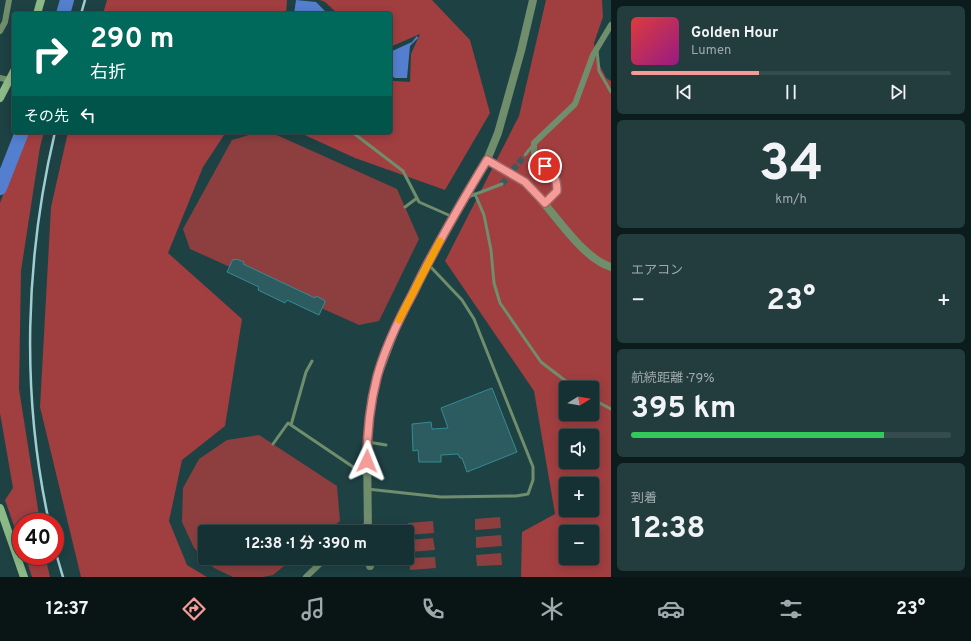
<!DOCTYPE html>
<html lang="ja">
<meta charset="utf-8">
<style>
:root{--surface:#163133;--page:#233d3f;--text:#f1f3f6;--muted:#9ea9ac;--line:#354c4e;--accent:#f59b98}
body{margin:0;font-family:Overpass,"Noto Sans JP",sans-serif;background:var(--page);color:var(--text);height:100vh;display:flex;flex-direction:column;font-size:15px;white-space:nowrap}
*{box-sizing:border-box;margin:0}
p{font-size:13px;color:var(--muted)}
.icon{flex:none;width:22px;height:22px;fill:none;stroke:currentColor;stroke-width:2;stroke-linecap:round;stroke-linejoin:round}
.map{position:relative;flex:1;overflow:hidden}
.drawer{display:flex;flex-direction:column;gap:6px;padding:6px;background:#0c1b1c;width:360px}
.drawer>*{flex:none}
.guide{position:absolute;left:12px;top:12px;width:380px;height:122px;border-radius:4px;box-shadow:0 2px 10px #0003,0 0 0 1px var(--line);background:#00695c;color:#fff;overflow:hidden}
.needle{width:26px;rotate:79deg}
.controls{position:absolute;left:559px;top:381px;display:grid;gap:8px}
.controls a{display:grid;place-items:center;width:40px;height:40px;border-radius:4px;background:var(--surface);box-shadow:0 2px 10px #0003,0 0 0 1px var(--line);font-size:20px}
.speed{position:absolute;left:12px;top:513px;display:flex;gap:8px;font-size:20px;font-weight:700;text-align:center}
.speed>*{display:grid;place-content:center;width:52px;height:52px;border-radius:50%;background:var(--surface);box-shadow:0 2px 10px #0003,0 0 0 1px var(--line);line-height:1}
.speed .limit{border:6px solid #d22;background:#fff;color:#111}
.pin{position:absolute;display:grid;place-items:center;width:34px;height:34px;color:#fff;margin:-17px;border:2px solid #fff;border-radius:50%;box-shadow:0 1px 4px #0007}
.me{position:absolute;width:44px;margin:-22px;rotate:2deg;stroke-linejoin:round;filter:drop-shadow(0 0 3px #0008)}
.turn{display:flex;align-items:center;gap:14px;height:84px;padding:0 12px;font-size:18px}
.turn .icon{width:52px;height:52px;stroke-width:2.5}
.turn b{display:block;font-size:28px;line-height:34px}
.then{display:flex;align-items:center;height:38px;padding:0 12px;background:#0003;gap:8px;font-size:15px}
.big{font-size:30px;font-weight:700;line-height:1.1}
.drawer .card{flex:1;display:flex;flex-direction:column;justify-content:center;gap:6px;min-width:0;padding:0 14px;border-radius:6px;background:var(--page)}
.drawer .dial{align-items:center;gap:0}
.dial b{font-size:52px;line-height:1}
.song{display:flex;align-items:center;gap:12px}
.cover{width:48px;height:48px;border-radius:6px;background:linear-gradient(135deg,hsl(0 70% 55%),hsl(310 70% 35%))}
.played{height:4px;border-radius:2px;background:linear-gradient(90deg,var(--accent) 40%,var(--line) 40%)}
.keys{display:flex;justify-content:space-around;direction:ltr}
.heat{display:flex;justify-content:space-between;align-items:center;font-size:22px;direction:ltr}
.charge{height:6px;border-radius:3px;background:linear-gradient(90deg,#34c759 79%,var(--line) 0)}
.trip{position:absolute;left:198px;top:525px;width:216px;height:40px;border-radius:4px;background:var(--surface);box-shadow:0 2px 10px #0003,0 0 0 1px var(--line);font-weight:700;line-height:40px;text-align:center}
.dock{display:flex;height:64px;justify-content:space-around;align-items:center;background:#091414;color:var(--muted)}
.dock .icon{width:28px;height:28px}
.dock .on{color:var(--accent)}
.dock b{font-size:18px;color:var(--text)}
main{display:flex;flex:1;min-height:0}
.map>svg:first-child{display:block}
</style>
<main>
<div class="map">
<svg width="611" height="577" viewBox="0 0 611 577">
<rect width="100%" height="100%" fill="#1e4144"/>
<path fill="#8d3f3f" d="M 259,132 L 270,132 L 397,189 L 419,239 L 379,321 L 359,325 L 190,249 L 183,229 L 232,140 Z
M 259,435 L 337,486 L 340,521 L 326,532 L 205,532 L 205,558 L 294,558 L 273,575 L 263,577 L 233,577 L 214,568 L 194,548 L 182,522 L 183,488 L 199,459 L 227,440 Z
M 500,517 L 501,528 L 475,530 L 475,519 Z
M 433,521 L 434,533 L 408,535 L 408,523 Z
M 501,535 L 502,546 L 476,548 L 476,537 Z
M 433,538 L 435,550 L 409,552 L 409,540 Z
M 501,553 L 502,565 L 477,566 L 476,555 Z
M 435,557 L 436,568 L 410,570 L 410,558 Z"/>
<path fill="#a03e40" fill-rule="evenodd" d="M 107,0 L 287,0 L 286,14 L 103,14 Z
M 320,0 L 432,0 L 470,40 L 490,113 L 445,190 L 355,158 L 298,132 L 390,132 L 390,79 L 394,81 L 410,82 L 411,54 L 420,34 L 390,47 L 390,14 L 337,13 L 325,2 Z
M 546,0 L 602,0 L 603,17 L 594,43 L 597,60 L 606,78 L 611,81 L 611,577 L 521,577 L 522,532 L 555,514 L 534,391 L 445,261 L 519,116 ZM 566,388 L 592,388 L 592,414 L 566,414 ZM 566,436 L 592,436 L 592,462 L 566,462 ZM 566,484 L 592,484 L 592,510 L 566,510 ZM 566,532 L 592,532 L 592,558 L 566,558 Z
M 27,132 L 44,132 L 40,147 L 21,271 L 19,389 L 40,522 L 21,522 L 21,546 L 5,500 L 13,488 L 0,413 L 0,203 Z
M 68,132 L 226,132 L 203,167 L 168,253 L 242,319 L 225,426 L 182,460 L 169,521 L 187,565 L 207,577 L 81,577 L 40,407 L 51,207 Z
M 25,556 L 45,556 L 50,577 L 32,577 Z"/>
<path fill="#547fce" d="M 296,0 L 316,2 L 328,14 L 294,14 Z
M 417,36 L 418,38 L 410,46 L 407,78 L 395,78 L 390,75 L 390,52 L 412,42 Z"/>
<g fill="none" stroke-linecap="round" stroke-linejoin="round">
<path stroke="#547fce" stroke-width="14" d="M 63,14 L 67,0
M 0,188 L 22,132"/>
</g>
<path fill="#2c5c60" stroke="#348c93" d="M 233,259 L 235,260 L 236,259 L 244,262 L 243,264 L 315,298 L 316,296 L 324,300 L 325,302 L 319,315 L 287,300 L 285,303 L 258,290 L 259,287 L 227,272 Z
M 492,388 L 517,452 L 467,472 L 462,458 L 460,458 L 458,454 L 441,455 L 441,462 L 419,462 L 418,450 L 413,451 L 412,424 L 431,422 L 432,429 L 448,428 L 441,408 Z"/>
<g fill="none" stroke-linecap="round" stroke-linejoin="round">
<path stroke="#365c5f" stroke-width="6" stroke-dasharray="6 3" stroke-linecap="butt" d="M 502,184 L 525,155"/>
<path stroke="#708d6c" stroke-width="3" d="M 597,50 L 599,71 L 611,92
M 352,132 L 403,171 L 419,202 L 453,217
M 525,155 L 533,145
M 475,194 L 484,215 L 491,250 L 494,283 L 500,303 L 541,362 L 575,388
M 468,197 L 502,184
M 405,207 L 417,198
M 592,399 L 611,409
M 291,425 L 306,372 L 312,361
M 368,442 L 386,445
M 273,444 L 288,423 L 365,475
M 367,489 L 441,497 L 516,496 L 528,494 L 533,480 L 533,467 L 474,319 L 462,300 L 427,263"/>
<path stroke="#708d6c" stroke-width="6" d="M 0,31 L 5,22 L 9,0
M 0,78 L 9,80
M 545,203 L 557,191 C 558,170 546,169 534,155 L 534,143 L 575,104 L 593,55 L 611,25
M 356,532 L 368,524
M 306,577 L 326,558"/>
<path stroke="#708d6c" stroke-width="8" d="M 487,160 C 500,167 516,174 526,184 C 552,207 579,257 611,267
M 368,532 L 367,446 L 370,411 L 378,375 L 398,322 L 427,263 L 487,160 L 498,133 L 521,51 L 533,0
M 370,558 L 370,566"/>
<path stroke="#8cba86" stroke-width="8" d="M 37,14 L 41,0
M 0,98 L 14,71
M 0,508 L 24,577"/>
<path stroke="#9eced2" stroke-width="2.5" d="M 81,14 L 85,0
M 49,522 C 21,394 25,259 55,132
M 55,550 L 63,577"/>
</g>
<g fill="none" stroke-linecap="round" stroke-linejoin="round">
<defs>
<path id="route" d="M 367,461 C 367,432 370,404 377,377 C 385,347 399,319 413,293 C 435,247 461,203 487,160 L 525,182 L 545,203 L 557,191 C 557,179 554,174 545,166"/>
</defs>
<use href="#route" stroke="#9f6563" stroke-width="10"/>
<use href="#route" stroke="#f59b98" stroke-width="7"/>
<path stroke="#f59e0b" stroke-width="7" d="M 399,320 L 440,241"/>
</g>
</svg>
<div class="controls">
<a><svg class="needle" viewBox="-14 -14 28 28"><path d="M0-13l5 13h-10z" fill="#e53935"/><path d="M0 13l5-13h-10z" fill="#9ea9ac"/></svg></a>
<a><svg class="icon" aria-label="sound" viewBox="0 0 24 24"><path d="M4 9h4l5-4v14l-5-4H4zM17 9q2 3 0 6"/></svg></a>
<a>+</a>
<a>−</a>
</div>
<div class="speed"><div class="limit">40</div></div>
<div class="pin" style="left:545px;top:166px;background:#d93025"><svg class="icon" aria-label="arrive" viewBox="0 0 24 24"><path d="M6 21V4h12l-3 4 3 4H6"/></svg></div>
<svg class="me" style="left:367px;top:461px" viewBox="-20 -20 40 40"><path d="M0-17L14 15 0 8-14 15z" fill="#f59b98" stroke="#fff" stroke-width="4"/></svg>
<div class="trip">12:38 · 1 分 · 390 m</div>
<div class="guide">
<div class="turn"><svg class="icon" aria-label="right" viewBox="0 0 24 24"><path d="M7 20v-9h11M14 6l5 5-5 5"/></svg><div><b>290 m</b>右折</div></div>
<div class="then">その先<svg class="icon" aria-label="left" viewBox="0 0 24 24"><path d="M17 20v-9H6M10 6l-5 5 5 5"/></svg></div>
</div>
</div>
<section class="drawer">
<div class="card">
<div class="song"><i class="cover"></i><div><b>Golden Hour</b><p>Lumen</p></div></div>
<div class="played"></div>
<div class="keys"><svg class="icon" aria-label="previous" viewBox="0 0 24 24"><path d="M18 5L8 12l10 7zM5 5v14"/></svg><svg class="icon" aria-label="pause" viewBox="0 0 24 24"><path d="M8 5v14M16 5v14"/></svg><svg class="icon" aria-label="next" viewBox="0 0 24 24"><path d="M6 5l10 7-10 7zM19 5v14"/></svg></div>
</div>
<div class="card dial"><b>34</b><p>km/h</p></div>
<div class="card"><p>エアコン</p>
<div class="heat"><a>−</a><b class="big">23°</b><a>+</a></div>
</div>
<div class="card"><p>航続距離 · 79%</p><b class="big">395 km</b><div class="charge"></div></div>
<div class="card"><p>到着</p><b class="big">12:38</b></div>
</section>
</main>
<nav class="dock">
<b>12:37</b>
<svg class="icon on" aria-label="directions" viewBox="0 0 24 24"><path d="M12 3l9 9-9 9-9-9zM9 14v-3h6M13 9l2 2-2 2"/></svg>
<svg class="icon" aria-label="music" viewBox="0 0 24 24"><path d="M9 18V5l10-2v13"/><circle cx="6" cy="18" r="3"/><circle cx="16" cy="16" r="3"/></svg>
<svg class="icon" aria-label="phone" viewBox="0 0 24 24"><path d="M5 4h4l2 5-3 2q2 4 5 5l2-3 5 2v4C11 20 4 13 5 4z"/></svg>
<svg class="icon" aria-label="climate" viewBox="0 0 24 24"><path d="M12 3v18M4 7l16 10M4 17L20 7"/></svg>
<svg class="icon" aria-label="car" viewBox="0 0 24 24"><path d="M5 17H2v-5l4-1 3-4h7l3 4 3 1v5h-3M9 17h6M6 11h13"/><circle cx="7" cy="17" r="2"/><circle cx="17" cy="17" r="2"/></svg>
<svg class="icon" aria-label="filters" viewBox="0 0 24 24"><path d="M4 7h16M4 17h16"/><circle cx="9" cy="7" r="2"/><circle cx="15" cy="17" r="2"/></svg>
<b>23°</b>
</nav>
